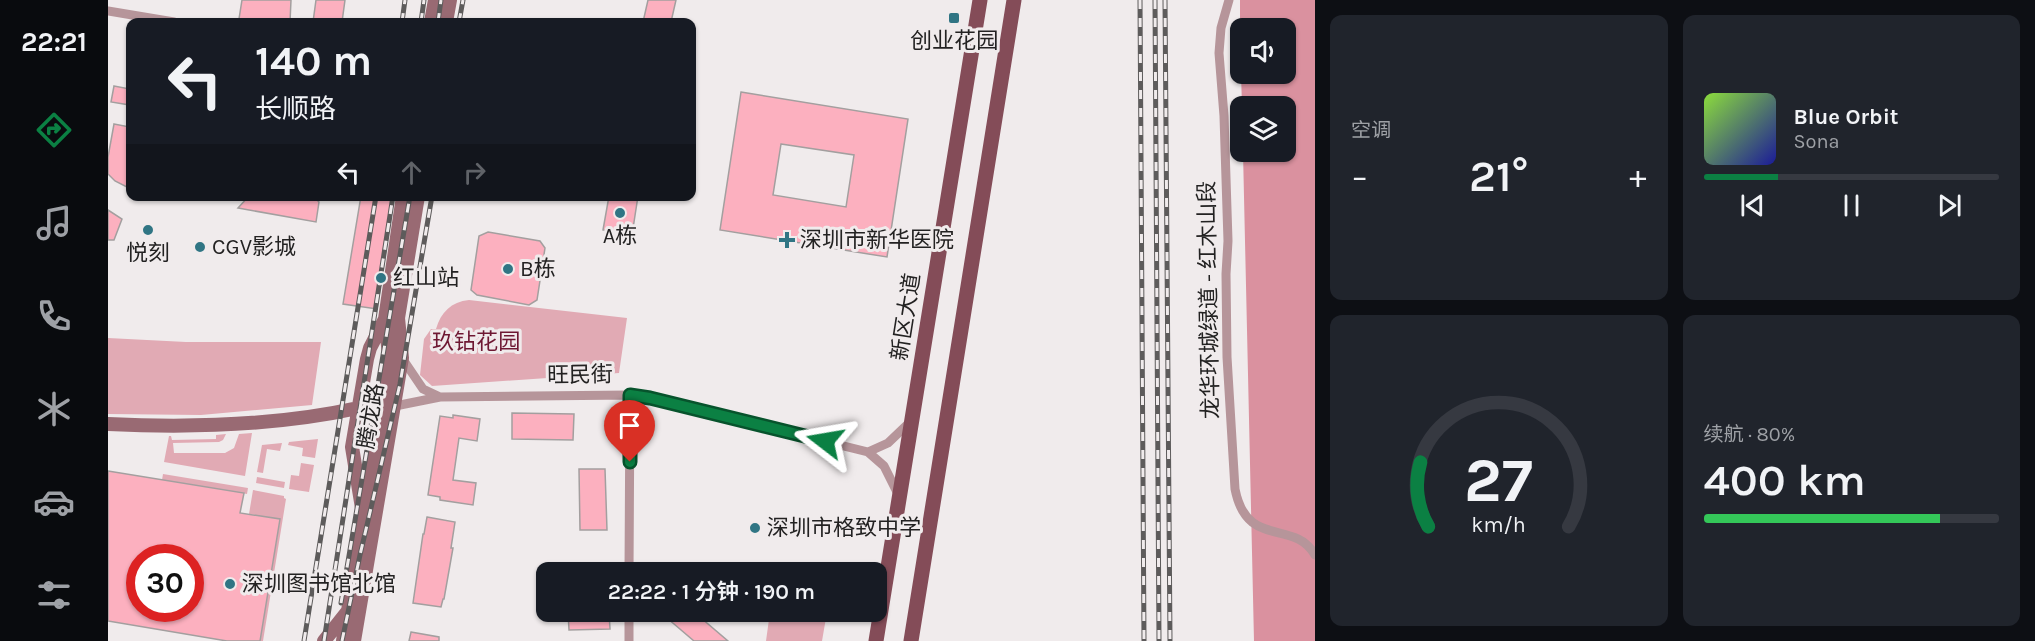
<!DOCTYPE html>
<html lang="zh">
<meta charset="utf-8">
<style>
:root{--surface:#171b24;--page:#20242c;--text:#f1f3f6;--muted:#9ea1a6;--line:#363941;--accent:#0b8043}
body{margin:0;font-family:Karla,"Noto Sans SC",sans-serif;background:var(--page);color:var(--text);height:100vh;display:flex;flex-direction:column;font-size:22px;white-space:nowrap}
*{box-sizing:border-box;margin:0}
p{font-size:20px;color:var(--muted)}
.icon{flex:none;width:33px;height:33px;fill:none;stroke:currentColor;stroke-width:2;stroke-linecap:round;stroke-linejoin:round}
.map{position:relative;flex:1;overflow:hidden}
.drawer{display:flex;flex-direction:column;gap:15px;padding:15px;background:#0d0f14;width:720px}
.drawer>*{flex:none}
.top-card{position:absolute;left:18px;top:18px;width:570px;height:183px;border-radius:12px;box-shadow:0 2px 4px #0004;background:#171b24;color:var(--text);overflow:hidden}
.controls{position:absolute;left:1122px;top:18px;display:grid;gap:12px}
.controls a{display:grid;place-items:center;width:66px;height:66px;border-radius:12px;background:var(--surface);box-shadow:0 2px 4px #0004;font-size:30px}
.speed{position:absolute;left:18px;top:544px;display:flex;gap:12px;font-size:30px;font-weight:700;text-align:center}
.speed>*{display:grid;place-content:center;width:78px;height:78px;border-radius:50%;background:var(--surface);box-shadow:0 2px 4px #0004;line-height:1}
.speed .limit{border:9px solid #d22;background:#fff;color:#111}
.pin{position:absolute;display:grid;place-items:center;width:51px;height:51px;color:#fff;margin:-62px -26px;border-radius:50% 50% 50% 0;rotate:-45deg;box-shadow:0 0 6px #0007}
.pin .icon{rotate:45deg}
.me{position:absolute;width:66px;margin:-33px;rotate:284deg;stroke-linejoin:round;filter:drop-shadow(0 0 4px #0008)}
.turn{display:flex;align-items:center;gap:21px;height:126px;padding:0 30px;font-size:27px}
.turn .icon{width:78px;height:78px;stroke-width:2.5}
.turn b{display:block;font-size:42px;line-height:51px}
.lanes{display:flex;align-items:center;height:57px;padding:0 30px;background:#0003;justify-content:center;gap:30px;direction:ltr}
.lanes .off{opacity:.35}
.big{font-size:45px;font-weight:600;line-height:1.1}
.drawer .card{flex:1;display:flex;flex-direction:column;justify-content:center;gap:9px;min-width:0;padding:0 21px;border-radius:12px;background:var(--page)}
.drawer .dial{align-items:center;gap:0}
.dial svg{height:156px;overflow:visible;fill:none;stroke:var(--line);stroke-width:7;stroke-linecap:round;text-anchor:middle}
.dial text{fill:var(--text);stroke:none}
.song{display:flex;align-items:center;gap:18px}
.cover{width:72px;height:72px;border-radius:9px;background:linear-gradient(135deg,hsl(90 70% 55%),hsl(240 70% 35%))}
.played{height:6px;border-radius:3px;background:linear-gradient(90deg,var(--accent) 25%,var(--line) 25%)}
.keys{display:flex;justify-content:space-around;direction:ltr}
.heat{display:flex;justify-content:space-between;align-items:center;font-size:33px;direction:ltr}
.charge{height:9px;border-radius:4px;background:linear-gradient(90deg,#34c759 80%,var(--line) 0)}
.drawer .tiles{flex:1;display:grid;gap:15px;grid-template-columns:repeat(2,1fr)}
.trip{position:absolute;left:428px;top:562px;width:351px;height:60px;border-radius:12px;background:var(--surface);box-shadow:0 2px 4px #0004;font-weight:600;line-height:60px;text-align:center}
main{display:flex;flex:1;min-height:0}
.dock{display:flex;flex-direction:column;width:108px;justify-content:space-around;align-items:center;background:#090b0e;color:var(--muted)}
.dock .icon{width:42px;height:42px}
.dock .active{color:var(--accent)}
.dock b{font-size:27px;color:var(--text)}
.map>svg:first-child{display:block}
</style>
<main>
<nav class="dock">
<b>22:21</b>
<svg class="icon active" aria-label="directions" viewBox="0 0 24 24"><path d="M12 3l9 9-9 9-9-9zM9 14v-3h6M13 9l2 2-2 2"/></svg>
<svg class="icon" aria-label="music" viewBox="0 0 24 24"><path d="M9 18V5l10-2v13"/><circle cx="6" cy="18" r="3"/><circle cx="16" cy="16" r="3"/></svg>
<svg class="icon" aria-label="phone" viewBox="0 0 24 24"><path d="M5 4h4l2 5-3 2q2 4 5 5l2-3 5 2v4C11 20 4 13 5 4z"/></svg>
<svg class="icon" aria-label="climate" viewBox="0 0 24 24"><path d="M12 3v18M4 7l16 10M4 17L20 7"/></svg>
<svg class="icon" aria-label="car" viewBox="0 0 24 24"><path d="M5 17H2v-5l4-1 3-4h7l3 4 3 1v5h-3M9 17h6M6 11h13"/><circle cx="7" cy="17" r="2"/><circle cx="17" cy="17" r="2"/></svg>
<svg class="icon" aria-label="filters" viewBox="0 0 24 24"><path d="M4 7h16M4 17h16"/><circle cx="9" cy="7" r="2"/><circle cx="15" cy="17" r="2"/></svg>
</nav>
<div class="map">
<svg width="1207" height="641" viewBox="0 0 1207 641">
<rect width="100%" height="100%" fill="#f0ebec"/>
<path fill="#e1aab4" d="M 361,300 L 519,318 L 511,373 L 324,386 L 312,375 L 316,339 L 323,329 L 328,329 C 333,312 343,302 361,300 Z
M 0,338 L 78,342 L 213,342 L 204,405 L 93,415 L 0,414 Z
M 144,433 L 137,476 L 56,462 L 61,436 L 63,436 L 64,440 L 108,439 L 108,435 L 118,434 L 115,440 L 111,442 L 65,443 L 66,453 L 117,453 L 126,448 L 131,434 Z
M 210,439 L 207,458 L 194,456 L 195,448 L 180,445 L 181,442 Z
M 174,443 L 172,451 L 159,449 L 155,473 L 149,472 L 154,445 Z
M 193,463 L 206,465 L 201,492 L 181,489 L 183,475 L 191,476 Z
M 55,474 L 140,488 L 139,494 L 54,480 Z
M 149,477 L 177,482 L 176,488 L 148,483 Z
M 145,490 L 176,496 L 176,498 L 178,499 L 155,641 L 152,641 L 172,520 L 141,514 Z
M 662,612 L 719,612 L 714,641 L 658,641 Z"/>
<path fill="#da919f" d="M 1132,0 L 1207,0 L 1207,641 L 1146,641 L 1135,152 L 1178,152 L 1178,106 L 1134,106 L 1133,74 L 1178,74 L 1178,28 L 1132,28 L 1132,40 Z"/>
<path fill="#fcb0bf" stroke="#a39f9f" stroke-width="1.5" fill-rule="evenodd" d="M 134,0 L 183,0 L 182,22 L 150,22 L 131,19 Z
M 208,0 L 237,0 L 234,22 L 205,22 Z
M 540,0 L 568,0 L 563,22 L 535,22 Z
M 6,86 L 22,89 L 22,105 L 3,102 Z
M 633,92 L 800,119 L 779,257 L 612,230 ZM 673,144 L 746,155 L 738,207 L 665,195 Z
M 6,124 L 22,127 L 22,181 L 21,188 L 7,181 L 0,174 L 0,157 Z
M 141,196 L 205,196 L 211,202 L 208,222 L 130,208 Z
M 253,196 L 286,196 L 269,309 L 235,304 Z
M 501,196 L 530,196 L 524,235 L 495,230 Z
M 0,210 L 14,219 L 6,240 L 0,240 Z
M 380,232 L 432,241 L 437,248 L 429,300 L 421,305 L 369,295 L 363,290 L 371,236 Z
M 404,413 L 466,414 L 465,440 L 404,439 Z
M 345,415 L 372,419 L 369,441 L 351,438 L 345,480 L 368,483 L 365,505 L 332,500 L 332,497 L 320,495 L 332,416 L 345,418 Z
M 471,469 L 497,469 L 499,530 L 472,530 Z
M 0,471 L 136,493 L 132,513 L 172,519 L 152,641 L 119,641 L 0,621 ZM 32,558 L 82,558 L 82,609 L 32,609 Z
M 319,517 L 347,522 L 343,548 L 345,548 L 336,599 L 335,599 L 333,607 L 305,603 L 315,534 L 316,534 Z
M 460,612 L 501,612 L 502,629 L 461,630 Z
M 552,612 L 586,612 L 620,641 L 586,641 Z
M 303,632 L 331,637 L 331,641 L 301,641 Z"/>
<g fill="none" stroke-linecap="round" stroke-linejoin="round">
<path stroke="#b6959a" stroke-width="9" d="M 1121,0 L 1113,28 L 1111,53 L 1116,116 L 1120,241 L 1118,274 L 1119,357 L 1127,489 C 1139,550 1186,518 1207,555
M 0,11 L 66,22
M 294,358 L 315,389 L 332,397
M 287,406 L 332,397 L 522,395 L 542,398 L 760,452 L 776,466 L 790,494
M 760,452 L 780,443 L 801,423
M 521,573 L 522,395
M 521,641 L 521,612"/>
<path stroke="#996a73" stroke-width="14" d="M 323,22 L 327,0
M 338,22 L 342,0
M 0,424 C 83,428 168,426 250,408
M 254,508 L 244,447 L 259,359 L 262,348 L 277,319
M 216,641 L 239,612
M 235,641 L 280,370 L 281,355 L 277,319 L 295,196
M 246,641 L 294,358 L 290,318 L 310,196"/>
<path stroke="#844c58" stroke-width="15" d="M 768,641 L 872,0
M 803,641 L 906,0"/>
<defs>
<path id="rail" d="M 1032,0 L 1036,641
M 1047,0 L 1051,641
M 1057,0 L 1062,641
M 294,22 L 297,0
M 313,22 L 316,0
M 330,22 L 333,0
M 351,22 L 355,0
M 233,603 L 302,196
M 196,641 L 268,196
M 216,641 L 285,196
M 234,641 L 252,555 L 292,384 L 324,196"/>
</defs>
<use href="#rail" stroke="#5d5b5b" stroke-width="5"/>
<use href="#rail" stroke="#f0ebec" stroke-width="3" stroke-dasharray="9" stroke-linecap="butt"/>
</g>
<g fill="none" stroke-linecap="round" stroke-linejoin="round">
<defs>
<path id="route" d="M 522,462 L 522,395 L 542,398 L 717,441"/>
</defs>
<use href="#route" stroke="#07532c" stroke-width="15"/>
<use href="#route" stroke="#0b8043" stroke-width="10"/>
</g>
<g fill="#307584" stroke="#f0ebec" stroke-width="2">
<rect x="840" y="12" width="12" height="12" rx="3"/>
<circle cx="512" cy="213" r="6"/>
<circle cx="40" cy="230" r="6"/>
<path d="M676 231h6v6h6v6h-6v6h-6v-6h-6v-6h6z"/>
<circle cx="92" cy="247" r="6"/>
<circle cx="400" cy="269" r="6"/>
<circle cx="273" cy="278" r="6"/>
<circle cx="647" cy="528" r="6"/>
<circle cx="122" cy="584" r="6"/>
</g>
<g text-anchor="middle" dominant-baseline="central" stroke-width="6" stroke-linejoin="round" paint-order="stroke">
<g font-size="22" fill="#232222" stroke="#f0ebec" text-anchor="start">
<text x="846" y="41" text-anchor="middle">创业花园</text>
<text x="512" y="236" text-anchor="middle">A栋</text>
<text x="692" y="240">深圳市新华医院</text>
<text x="104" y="247">CGV影城</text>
<text x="40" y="253" text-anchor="middle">悦刻</text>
<text x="412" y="269">B栋</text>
<text x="285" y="278">红山站</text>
<text x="659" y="528">深圳市格致中学</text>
<text x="134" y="584">深圳图书馆北馆</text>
</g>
<g font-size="22" fill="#232222" stroke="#f0ebec">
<text transform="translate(1101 300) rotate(-91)">龙华环城绿道 - 红木山段</text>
<text transform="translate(798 317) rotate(-81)">新区大道</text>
<text transform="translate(472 375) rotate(-1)">旺民街</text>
<text transform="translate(263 416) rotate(-81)">腾龙路</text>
</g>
<g font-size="22" fill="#6e1833" stroke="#f0ebec">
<text x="368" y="342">玖钻花园</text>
</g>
</g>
</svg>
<div class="controls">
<a><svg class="icon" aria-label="sound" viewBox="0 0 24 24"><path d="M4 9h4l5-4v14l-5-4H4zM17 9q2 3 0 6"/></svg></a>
<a><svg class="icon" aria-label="layers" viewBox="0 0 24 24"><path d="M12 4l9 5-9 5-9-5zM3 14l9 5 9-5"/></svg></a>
</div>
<div class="speed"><div class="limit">30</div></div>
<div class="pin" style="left:522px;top:462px;background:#d93025"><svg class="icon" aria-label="arrive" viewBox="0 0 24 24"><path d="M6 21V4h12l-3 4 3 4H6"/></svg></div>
<svg class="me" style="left:717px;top:441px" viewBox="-20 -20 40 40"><path d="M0-17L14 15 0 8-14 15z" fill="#0b8043" stroke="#fff" stroke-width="4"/></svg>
<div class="trip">22:22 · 1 分钟 · 190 m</div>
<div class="top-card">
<div class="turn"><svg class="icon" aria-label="left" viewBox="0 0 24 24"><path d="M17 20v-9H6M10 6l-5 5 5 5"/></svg><div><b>140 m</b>长顺路</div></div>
<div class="lanes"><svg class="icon" aria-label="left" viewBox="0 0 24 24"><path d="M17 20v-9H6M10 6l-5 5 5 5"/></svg><svg class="icon off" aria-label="ahead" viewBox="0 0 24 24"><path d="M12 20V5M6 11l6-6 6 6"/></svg><svg class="icon off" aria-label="right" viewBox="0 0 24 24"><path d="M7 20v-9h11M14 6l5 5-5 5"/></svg></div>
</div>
</div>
<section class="drawer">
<div class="tiles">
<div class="card"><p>空调</p>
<div class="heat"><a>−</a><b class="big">21°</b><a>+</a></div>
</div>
<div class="card">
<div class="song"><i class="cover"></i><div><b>Blue Orbit</b><p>Sona</p></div></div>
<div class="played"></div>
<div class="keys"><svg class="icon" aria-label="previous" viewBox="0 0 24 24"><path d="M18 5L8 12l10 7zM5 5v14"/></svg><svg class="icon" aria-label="pause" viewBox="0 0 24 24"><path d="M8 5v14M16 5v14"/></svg><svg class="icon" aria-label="next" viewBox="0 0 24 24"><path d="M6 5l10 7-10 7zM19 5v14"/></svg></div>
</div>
<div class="card dial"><svg viewBox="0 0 100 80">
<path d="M14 69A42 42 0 1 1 86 69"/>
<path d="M14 69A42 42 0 0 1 10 36" stroke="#0b8043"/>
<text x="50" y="56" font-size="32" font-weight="700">27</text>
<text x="50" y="72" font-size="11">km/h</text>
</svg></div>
<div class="card"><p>续航 · 80%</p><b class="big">400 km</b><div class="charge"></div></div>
</div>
</section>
</main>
